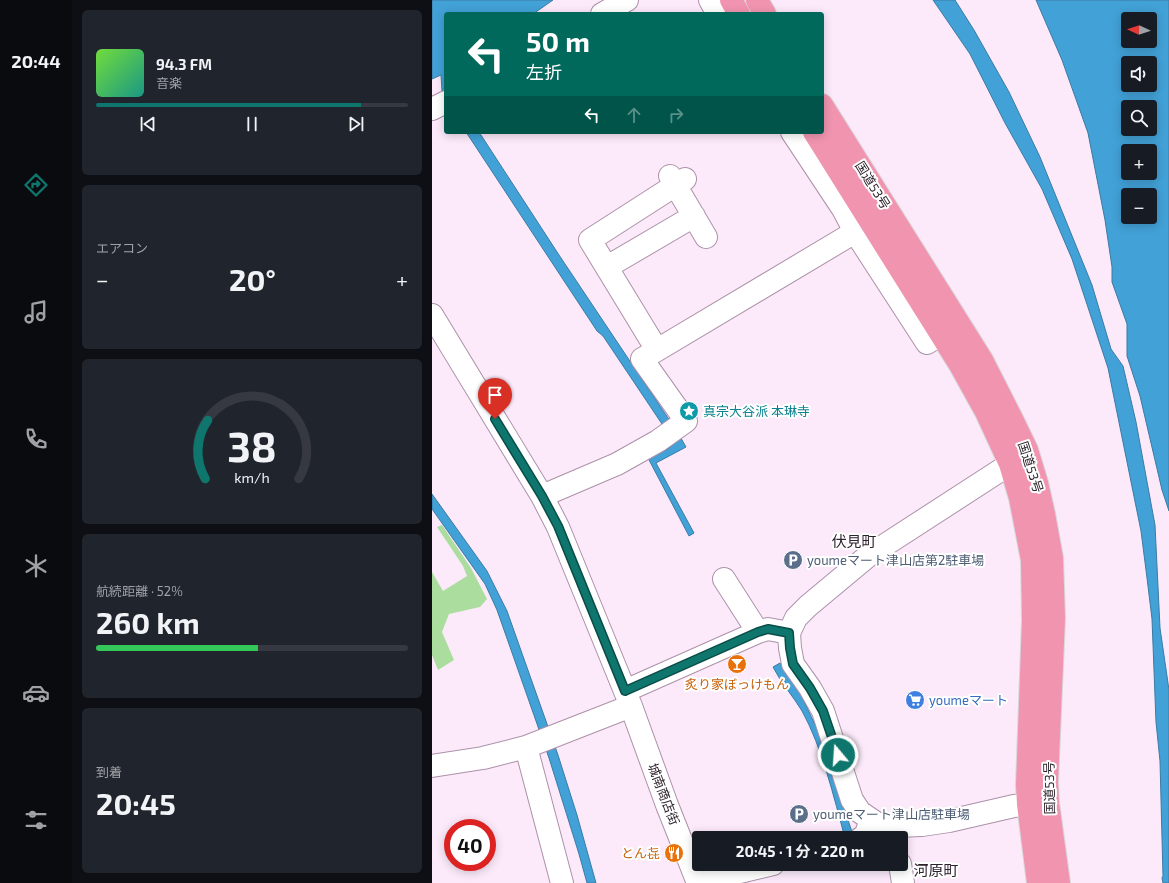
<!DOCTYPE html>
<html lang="ja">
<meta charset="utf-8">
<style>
:root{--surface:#171b24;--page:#20242c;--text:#f1f3f6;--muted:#9ea1a6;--line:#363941;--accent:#0f766e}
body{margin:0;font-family:"Exo 2","Noto Sans JP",sans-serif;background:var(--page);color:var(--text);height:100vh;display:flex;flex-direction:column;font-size:15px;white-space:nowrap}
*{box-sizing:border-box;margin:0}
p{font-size:13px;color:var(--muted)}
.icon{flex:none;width:22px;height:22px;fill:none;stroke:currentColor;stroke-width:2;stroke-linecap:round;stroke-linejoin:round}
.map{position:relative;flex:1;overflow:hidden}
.side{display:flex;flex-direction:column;gap:10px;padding:10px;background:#0d0f14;width:360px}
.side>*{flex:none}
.top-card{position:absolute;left:12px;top:12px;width:380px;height:122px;border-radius:4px;box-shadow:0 2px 10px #0003;background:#00695c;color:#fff;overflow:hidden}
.needle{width:26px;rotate:273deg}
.fabs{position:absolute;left:689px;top:12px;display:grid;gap:8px}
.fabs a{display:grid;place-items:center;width:36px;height:36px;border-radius:4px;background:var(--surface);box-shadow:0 2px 10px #0003;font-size:20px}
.speed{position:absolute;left:12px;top:819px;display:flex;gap:8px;font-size:20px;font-weight:700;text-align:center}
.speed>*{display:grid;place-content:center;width:52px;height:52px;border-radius:50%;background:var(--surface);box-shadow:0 2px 10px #0003;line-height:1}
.speed .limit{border:6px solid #d22;background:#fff;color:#111}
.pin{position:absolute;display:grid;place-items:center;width:34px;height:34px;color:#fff;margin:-41px -17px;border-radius:50% 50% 50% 0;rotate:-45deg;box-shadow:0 0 4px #0007}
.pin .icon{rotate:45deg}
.me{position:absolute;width:44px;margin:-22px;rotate:342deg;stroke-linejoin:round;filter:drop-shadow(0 0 3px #0008)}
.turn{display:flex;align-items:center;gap:14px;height:84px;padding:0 16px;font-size:18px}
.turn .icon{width:52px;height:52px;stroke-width:2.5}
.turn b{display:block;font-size:28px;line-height:34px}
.lanes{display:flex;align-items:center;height:38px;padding:0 16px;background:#0003;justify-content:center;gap:20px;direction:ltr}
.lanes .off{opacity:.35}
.big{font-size:30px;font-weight:700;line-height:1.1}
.side .tile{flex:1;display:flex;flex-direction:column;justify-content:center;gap:6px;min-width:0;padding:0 14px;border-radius:6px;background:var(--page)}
.side .dial{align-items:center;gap:0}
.dial svg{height:104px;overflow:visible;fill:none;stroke:var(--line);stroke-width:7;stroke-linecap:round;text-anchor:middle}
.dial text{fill:var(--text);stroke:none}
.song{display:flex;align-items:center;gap:12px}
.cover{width:48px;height:48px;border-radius:6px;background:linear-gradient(135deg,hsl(100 70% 55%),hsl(170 70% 35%))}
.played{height:4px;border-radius:2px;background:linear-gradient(90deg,var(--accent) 85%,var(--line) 85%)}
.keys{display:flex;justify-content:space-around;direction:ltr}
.heat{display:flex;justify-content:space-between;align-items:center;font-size:22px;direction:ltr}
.charge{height:6px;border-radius:3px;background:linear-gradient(90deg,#34c759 52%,var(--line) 0)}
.trip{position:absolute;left:260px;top:831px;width:216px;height:40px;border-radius:4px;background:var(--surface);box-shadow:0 2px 10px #0003;font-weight:700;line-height:40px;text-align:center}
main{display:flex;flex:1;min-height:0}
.menu{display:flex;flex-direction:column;width:72px;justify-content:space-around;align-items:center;background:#090b0e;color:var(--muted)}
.menu .icon{width:28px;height:28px}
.menu .on{color:var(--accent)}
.menu b{font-size:18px;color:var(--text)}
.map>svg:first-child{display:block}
</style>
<main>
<nav class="menu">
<b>20:44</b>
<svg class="icon on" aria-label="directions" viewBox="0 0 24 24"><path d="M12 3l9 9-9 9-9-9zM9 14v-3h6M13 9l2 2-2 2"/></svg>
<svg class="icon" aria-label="music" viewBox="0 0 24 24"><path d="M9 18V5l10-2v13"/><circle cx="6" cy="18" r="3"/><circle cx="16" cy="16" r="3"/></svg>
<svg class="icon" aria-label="phone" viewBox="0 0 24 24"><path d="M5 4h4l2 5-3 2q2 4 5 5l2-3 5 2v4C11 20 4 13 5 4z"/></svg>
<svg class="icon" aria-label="climate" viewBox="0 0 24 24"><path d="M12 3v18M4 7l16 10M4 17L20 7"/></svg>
<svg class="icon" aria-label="car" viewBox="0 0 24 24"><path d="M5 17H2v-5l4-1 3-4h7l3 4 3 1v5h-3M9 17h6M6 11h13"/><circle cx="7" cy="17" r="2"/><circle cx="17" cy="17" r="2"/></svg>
<svg class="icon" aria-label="filters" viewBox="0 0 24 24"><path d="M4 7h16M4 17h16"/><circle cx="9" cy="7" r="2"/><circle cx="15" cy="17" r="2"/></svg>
</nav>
<section class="side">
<div class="tile">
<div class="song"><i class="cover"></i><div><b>94.3 FM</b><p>音楽</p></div></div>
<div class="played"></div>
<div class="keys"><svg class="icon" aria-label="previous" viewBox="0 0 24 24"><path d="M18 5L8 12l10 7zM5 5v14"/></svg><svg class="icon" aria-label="pause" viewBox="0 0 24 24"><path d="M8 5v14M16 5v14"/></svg><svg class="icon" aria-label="next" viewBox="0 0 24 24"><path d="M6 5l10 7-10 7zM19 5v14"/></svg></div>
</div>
<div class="tile"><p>エアコン</p>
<div class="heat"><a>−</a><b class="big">20°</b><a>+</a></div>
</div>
<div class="tile dial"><svg viewBox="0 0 100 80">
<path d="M14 69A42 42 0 1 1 86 69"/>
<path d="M14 69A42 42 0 0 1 16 24" stroke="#0f766e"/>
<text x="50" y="56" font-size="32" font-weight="700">38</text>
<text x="50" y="72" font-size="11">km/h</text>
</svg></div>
<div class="tile"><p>航続距離 · 52%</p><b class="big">260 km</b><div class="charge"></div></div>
<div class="tile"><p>到着</p><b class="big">20:45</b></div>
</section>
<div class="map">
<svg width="737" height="883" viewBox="0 0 737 883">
<rect width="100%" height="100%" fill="#fceafa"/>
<path fill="#abde9e" d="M 10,525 L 39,568 L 55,599 L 48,607 L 17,614 L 10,632 L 22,660 L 6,670 L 0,655 L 0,572 L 11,591 L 35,576 L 31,566 L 5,527 Z"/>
<path fill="#42a1d7" stroke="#3c7ba4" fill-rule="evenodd" d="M 0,0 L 121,0 L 101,14 L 14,14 L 14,91 L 10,91 L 9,75 L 0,79 Z
M 501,0 L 523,0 L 542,30 L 577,92 L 608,157 L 660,285 L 679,349 L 691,366 L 704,422 L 723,525 L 728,628 L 737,690 L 737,883 L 731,883 L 730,878 L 731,876 L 728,761 L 724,722 L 720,619 L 715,578 L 709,531 L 676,368 L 640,259 L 610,189 L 573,123 L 538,54 Z
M 604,0 L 737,0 L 737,511 L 730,490 L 708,396 L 695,356 L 695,324 L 680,282 L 680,267 L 673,220 L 656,133 L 630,60 ZM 696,19 L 718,19 L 718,41 L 696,41 ZM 696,63 L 718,63 L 718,85 L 696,85 ZM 696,107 L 718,107 L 718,129 L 696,129 ZM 696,151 L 718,151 L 718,173 L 696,173 ZM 696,195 L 718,195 L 718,217 L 696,217 Z
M 34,132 L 47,132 L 127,255 L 246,433 L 254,447 L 224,463 L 262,533 L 257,536 L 216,458 L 236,449 L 238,446 L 232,427 L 171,336 L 165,331 Z
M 0,494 L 55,571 L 75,611 L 126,755 L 145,815 L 164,883 L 155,883 L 147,854 L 117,758 L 65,610 L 53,584 L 0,509 Z
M 348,663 L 369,695 L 387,733 L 422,838 L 413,838 C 402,798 390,747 370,711 C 361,696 349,683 341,667 Z"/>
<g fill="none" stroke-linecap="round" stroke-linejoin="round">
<defs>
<path id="minor" d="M 278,0 L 286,14
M 170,14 L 195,0
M 0,109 L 14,102
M 360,132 L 411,209 L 423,232 L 495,343 L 509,334
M 238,176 L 274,237
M 175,267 L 262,216
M 0,315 L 110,496 L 126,527 L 199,706 L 235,805 L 266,883
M 225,350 L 158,240 L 253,179
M 582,447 L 583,457 L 578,464 L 436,556 L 376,606 L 364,618 L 357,633 L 358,648 L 361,664 L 378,688 L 391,711 L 420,800 L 428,812 L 447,825 L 464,826 L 490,825 L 517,821 L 582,806 L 615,803
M 110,496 L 185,464 L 226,441 L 254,421 L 210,359 L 423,232
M 292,579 L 326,632
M 193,691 L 326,632 L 336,629 L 357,633
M 94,747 L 130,883
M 0,766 L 51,758 L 94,747 L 199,706
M 429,838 L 433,836 L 439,820
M 468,864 L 471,883
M 266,882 L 341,864"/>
<path id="highway" d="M 299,0 L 307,14
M 325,0 L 333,14
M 390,105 L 550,360 L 580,419 L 595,450 L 605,483 L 612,514 L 620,558 L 622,618 L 615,782 L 616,803 L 627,883
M 382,132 L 528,365 L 554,412 L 578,464 L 588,498 L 600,560 L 601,620 L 595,785 L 596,804 L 606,883"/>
</defs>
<use href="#minor" stroke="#ac91a9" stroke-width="24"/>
<use href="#highway" stroke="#d9d7d9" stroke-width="24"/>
<use href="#minor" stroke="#fff" stroke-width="22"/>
<use href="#highway" stroke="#f194b0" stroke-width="22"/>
</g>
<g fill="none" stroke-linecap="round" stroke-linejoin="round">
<defs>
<path id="route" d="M 63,419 L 110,496 L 126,526 L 193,691 L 326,632 L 336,629 L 357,633 L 358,648 L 361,664 L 378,688 L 391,711 L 406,755"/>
</defs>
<use href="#route" stroke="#0a4d48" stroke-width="10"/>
<use href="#route" stroke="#0f766e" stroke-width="7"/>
</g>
<defs>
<symbol id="sight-disc" viewBox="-11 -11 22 22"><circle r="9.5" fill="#0f9aa8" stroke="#fff"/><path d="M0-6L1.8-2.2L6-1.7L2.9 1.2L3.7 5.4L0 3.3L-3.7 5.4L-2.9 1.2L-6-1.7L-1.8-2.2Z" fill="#fff"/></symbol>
<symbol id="parking-disc" viewBox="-11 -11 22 22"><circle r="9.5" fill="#5c6f8a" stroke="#fff"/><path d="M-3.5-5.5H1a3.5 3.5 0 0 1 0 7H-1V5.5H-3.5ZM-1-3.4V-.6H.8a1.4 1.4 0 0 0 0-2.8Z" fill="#fff"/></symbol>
<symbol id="bar-disc" viewBox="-11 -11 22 22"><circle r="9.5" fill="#e8710a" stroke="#fff"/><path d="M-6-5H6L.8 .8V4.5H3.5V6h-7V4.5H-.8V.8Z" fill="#fff"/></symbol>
<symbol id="supermarket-disc" viewBox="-11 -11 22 22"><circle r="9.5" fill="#3f7fe0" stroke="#fff"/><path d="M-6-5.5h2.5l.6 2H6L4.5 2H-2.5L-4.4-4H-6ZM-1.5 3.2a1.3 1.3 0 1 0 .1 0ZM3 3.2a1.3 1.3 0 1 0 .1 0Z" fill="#fff"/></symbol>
<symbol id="restaurant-disc" viewBox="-11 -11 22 22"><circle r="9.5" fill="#e8710a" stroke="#fff"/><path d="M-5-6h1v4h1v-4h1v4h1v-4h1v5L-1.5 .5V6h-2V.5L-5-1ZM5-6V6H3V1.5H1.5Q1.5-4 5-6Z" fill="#fff"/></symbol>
</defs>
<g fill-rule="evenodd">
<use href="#sight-disc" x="246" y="400" width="22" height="22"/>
<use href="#parking-disc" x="350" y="549" width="22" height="22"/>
<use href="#bar-disc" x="294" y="653" width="22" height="22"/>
<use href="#supermarket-disc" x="472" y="689" width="22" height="22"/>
<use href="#parking-disc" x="356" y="803" width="22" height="22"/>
<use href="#restaurant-disc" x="231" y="842" width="22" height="22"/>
</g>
<g text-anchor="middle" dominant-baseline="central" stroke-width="4" stroke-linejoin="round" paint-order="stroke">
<g font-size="13" fill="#2d232c" stroke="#fff">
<text transform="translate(441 185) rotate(58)">国道53号</text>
<text transform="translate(599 467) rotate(72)">国道53号</text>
<text transform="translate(617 788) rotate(-91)">国道53号</text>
<text transform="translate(232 794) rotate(69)">城南商店街</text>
</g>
<g font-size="13" fill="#0d838f" stroke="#fff" text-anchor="start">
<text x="271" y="411">真宗大谷派 本琳寺</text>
</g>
<g font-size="13" fill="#4e5e75" stroke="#fff" text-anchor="start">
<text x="375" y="560">youmeマート津山店第2駐車場</text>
<text x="381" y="814">youmeマート津山店駐車場</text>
</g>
<g font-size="13" fill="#c56008" stroke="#fff">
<text x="305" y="684">炙り家ぼっけもん</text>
<text x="228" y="853" text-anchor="end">とん㐂</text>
</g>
<g font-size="13" fill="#366cbe" stroke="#fff" text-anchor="start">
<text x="497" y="700">youmeマート</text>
</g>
<g font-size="15" fill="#2d232c" stroke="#fff">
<text x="422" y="541">伏見町</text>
<text x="504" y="870">河原町</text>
</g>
</g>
</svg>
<div class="fabs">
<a><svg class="needle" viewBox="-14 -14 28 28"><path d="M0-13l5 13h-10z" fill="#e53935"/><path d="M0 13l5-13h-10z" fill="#9ea1a6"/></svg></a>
<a><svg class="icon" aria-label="sound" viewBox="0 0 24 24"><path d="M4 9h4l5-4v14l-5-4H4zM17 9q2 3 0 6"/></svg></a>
<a><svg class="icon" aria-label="search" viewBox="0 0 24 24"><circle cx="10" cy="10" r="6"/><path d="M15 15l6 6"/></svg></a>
<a>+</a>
<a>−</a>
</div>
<div class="speed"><div class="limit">40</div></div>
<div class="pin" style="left:63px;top:419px;background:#d93025"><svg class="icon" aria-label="arrive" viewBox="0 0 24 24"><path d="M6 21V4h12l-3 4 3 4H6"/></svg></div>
<svg class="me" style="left:406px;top:755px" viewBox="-20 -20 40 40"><circle r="17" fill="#0f766e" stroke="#fff" stroke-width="3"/><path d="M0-11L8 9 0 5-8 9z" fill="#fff"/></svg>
<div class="trip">20:45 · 1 分 · 220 m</div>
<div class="top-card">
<div class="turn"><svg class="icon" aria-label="left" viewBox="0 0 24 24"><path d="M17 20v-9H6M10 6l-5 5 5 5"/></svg><div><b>50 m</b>左折</div></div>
<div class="lanes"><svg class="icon" aria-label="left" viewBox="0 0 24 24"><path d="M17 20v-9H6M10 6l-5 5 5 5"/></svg><svg class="icon off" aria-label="ahead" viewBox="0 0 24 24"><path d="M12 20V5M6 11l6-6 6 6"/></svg><svg class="icon off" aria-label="right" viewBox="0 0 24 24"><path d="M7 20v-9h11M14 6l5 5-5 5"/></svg></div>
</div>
</div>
</main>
